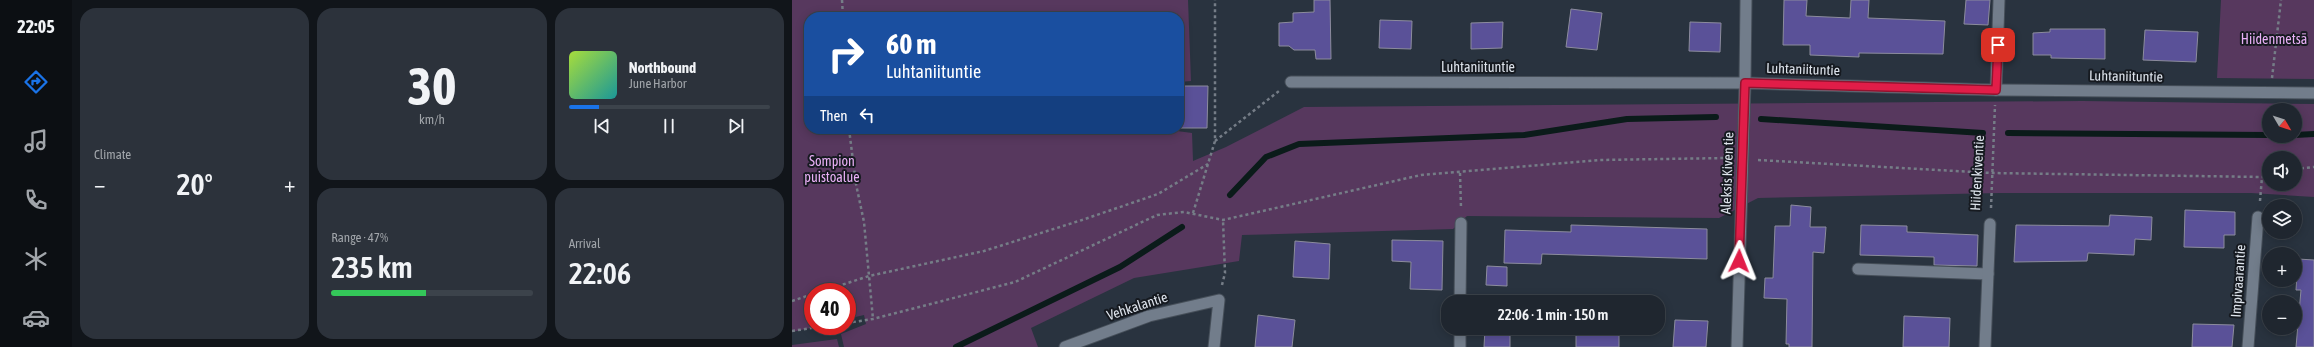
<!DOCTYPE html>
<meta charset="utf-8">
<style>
:root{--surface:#1f262f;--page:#2c323b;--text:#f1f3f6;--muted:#a1a5aa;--line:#3c434b;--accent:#1a73e8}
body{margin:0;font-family:"Asap Condensed",sans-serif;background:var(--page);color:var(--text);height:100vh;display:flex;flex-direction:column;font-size:15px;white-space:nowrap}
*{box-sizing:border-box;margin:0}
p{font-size:13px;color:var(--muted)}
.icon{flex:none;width:22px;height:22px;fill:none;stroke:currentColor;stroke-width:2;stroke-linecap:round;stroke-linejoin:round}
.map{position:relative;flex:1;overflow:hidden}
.details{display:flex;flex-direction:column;gap:8px;padding:8px;background:#11151a;width:720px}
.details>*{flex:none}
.guide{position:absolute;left:12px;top:12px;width:380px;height:122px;border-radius:16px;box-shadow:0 2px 10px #0003,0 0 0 1px var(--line);background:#1a4fa0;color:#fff;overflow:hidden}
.needle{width:26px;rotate:129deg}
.buttons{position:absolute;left:1470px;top:103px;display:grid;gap:8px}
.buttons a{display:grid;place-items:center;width:40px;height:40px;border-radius:50%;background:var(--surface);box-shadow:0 2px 10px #0003,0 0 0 1px var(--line);font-size:20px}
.speed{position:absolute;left:12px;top:283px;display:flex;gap:8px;font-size:20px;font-weight:700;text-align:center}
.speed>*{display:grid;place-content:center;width:52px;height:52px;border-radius:50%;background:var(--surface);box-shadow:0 2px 10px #0003,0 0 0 1px var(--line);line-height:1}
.speed .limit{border:6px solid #d22;background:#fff;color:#111}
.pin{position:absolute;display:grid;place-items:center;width:34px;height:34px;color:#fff;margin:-17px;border-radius:8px;box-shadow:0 2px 6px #0006}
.me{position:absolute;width:44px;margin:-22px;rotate:2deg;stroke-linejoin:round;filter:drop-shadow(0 0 3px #0008)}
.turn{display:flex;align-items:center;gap:14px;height:84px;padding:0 16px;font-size:18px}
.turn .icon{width:52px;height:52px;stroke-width:2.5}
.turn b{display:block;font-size:28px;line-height:34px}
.then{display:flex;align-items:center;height:38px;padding:0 16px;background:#0003;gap:8px;font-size:15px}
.big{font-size:30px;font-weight:600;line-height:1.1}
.details .widget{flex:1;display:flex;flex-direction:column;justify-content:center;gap:6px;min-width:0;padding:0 14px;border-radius:16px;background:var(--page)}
.details .dial{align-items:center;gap:0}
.dial b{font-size:52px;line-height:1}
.song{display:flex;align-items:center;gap:12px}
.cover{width:48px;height:48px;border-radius:6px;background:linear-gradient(135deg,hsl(80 70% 55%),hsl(180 70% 35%))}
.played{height:4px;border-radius:2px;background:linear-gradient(90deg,var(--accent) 15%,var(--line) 15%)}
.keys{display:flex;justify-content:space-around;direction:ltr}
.heat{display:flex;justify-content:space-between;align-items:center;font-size:22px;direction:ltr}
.charge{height:6px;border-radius:3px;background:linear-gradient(90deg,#34c759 47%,var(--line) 0)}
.details .tiles{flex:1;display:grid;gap:8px;grid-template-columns:repeat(3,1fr)}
.widget:first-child{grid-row:span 2}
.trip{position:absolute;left:649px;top:295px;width:224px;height:40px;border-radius:16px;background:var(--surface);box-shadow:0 2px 10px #0003,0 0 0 1px var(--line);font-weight:600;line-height:40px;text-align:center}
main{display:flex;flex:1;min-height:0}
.dock{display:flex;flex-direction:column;width:72px;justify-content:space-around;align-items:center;background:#0c0f13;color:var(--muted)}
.dock .icon{width:28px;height:28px}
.dock .active{color:var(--accent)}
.dock b{font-size:18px;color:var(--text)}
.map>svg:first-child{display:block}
</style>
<main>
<nav class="dock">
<b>22:05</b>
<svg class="icon active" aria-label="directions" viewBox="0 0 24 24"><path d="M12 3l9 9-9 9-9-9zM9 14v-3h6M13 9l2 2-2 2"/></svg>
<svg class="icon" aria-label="music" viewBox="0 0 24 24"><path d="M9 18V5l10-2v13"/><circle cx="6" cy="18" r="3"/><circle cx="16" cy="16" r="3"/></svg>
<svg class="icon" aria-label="phone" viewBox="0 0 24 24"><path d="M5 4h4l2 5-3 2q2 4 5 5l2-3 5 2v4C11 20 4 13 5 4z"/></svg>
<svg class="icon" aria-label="climate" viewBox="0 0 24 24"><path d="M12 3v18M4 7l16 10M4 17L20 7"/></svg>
<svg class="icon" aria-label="car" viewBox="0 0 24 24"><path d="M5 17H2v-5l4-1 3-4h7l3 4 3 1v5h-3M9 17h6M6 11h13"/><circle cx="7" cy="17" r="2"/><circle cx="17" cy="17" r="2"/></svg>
</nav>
<section class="details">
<div class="tiles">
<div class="widget"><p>Climate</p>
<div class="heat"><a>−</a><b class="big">20°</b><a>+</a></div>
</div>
<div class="widget dial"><b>30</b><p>km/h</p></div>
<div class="widget">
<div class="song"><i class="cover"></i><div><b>Northbound</b><p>June Harbor</p></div></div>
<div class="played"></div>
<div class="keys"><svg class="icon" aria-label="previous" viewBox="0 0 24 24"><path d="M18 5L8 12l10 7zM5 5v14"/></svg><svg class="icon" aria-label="pause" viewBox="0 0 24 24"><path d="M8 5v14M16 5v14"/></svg><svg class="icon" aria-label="next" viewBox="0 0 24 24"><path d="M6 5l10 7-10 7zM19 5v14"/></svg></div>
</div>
<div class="widget"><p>Range · 47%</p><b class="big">235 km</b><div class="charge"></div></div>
<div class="widget"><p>Arrival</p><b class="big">22:06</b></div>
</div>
</section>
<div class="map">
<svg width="1522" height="347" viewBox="0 0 1522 347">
<rect width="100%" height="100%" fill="#29333f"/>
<path fill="#57385e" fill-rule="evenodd" d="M 0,0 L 396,0 L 399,81 L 387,82 L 387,17 L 17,17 L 17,129 L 385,129 L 385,131 L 400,133 L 401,161 L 434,147 L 512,107 L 1290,101 L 1522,104 L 1522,197 L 1459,193 L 1208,193 L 966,198 L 927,218 L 675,216 L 661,229 L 450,235 L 447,261 L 342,278 L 239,328 L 246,347 L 52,347 L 49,334 L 74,324 L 72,315 L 55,319 L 55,292 L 21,292 L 21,326 L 27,326 L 0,332 ZM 1477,110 L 1503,110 L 1503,136 L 1477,136 ZM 1477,158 L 1503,158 L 1503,184 L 1477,184 Z
M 1429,0 L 1522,0 L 1522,79 L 1425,78 Z
M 45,339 L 47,347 L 0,347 L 0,345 Z"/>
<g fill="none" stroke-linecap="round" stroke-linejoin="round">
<path stroke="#0b1b1a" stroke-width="6" d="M 969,119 L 1191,133
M 1216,133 L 1477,135
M 1503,135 L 1522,134
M 438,195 L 474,157 L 507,144 L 732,135 L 835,119 L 924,117
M 164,347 L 328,267 L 390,227"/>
</g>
<path fill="#5a5198" stroke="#8c8c9d" d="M 522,0 L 538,0 L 539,59 L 524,59 L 523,50 L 502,50 L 497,46 L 487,46 L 487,23 L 501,22 L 501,13 L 522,12 Z
M 992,0 L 1015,0 L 1014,16 L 1058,18 L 1059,0 L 1077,0 L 1076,18 L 1153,21 L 1151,54 L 1067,53 L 1067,57 L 1018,55 L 1018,45 L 991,45 Z
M 1174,0 L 1198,0 L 1196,25 L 1172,24 Z
M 779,9 L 810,13 L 805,50 L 774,47 Z
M 588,20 L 620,21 L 619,49 L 587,48 Z
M 711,22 L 710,48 L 679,49 L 679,23 Z
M 898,22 L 929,23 L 928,52 L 897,51 Z
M 1258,29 L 1313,29 L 1313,59 L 1259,58 L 1259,55 L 1241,55 L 1241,33 L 1258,32 Z
M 1353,30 L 1406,32 L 1404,62 L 1351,60 Z
M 390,86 L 416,86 L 415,128 L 389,128 Z
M 999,205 L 1019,207 L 1018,227 L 1034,227 L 1032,253 L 1021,252 L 1020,347 L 997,347 L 997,344 L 994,344 L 995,299 L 972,298 L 973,278 L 981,278 L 983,226 L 998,226 Z
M 1393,210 L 1443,212 L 1443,235 L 1432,235 L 1432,248 L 1392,247 Z
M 1318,215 L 1360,217 L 1359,240 L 1343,239 L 1342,255 L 1296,253 L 1295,261 L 1222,262 L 1224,225 L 1317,226 Z
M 779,225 L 915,229 L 915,259 L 750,254 L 749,264 L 712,263 L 713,230 L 779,232 Z
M 1069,225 L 1115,226 L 1115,232 L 1186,235 L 1185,266 L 1142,265 L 1142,257 L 1068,255 Z
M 600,240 L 651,241 L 650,290 L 618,289 L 619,262 L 600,261 Z
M 503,241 L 538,244 L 537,279 L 501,277 Z
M 1506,259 L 1522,260 L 1522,347 L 1504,347 L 1509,290 L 1504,290 Z
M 695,266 L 715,267 L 715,286 L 694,285 Z
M 466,315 L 503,320 L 500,347 L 463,347 Z
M 1112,316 L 1158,318 L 1157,347 L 1111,347 Z
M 883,320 L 916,321 L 914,347 L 881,347 Z
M 1401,324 L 1442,325 L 1440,347 L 1400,347 Z
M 693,328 L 718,328 L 718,347 L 692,347 Z
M 784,328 L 816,328 L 816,330 L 827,330 L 827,347 L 784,347 Z"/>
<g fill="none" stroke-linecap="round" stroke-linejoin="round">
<defs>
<path id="service" d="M 1066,269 L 1196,274"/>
<path id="minor" d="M 499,82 L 953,83 L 954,0
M 1204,90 L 1207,0
M 668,302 L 669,223
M 273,347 L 357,316 L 427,300 L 422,347
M 668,347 L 668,328
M 1193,347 L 1198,224
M 1456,347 L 1466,217"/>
<path id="tertiary" d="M 945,347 L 953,83 L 1204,90 L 1522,93"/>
</defs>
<use href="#service" stroke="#464f59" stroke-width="13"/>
<use href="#minor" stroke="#464f59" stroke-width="13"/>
<use href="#tertiary" stroke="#464f59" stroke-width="13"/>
<path stroke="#757d87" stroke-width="2.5" stroke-dasharray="3 3" stroke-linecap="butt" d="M 50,0 L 51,17
M 1480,78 L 1489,0
M 57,129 L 64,184 L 72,222 L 81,319
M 423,141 L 487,91
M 966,160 L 1200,173 L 1470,177 L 1477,175
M 1503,169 L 1522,167
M 668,173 L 669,208
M 1468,201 L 1470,177
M 1199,208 L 1203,105
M 401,213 L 423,141 L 423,0
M 430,285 L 433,273 L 431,220
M 28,292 L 77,276 L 192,251 L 290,220 L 366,194 L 416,164
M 0,301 L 21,294
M 55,323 L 81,319 L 223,282 L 365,215 L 392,212 L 431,220 L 629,175 L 807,160 L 935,158
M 0,331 L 33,326"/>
<use href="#service" stroke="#727d8b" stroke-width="11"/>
<use href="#minor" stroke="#727d8b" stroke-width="11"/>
<use href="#tertiary" stroke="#727d8b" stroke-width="11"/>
</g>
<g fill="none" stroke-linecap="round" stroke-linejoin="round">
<defs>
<path id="route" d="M 947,261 L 953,83 L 1204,90 L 1206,45"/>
</defs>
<use href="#route" stroke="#92132f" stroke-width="10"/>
<use href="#route" stroke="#e11d48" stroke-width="7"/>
</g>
<g text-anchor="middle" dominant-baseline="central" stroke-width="4" stroke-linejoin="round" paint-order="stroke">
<g font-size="14" fill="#e9b0f6" stroke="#161a20">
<text x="1482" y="39">Hiidenmetsä</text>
<text x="40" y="161">Sompion<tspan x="40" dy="16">puistoalue</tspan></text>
</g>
<g font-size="14" fill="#dee4ec" stroke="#161a20">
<text x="686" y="67">Luhtaniituntie</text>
<text transform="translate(1011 69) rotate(2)">Luhtaniituntie</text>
<text transform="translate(1334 76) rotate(1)">Luhtaniituntie</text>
<text transform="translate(935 173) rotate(-88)">Aleksis Kiven tie</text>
<text transform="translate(1185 173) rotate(-87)">Hiidenkiventie</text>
<text transform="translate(1446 281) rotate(-86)">Impivaarantie</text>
<text transform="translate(345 306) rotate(-18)">Vehkalantie</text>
</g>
</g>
</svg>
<div class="buttons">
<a><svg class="needle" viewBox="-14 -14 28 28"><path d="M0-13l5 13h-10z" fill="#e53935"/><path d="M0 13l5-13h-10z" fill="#a1a5aa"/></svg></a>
<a><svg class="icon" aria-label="sound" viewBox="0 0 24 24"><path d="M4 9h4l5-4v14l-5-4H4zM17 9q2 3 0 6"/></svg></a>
<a><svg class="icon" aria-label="layers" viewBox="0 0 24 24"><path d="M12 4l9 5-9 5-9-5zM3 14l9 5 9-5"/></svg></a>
<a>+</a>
<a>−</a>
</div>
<div class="speed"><div class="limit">40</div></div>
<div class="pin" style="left:1206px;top:45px;background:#d93025"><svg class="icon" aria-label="arrive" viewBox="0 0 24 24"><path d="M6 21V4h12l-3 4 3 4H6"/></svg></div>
<svg class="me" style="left:947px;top:261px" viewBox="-20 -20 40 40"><path d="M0-17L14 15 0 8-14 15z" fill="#e11d48" stroke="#fff" stroke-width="4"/></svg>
<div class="trip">22:06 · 1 min · 150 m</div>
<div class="guide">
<div class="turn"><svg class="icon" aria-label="right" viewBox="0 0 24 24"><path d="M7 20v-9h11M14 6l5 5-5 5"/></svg><div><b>60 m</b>Luhtaniituntie</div></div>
<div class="then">Then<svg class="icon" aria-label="left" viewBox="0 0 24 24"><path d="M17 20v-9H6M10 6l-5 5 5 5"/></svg></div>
</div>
</div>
</main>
